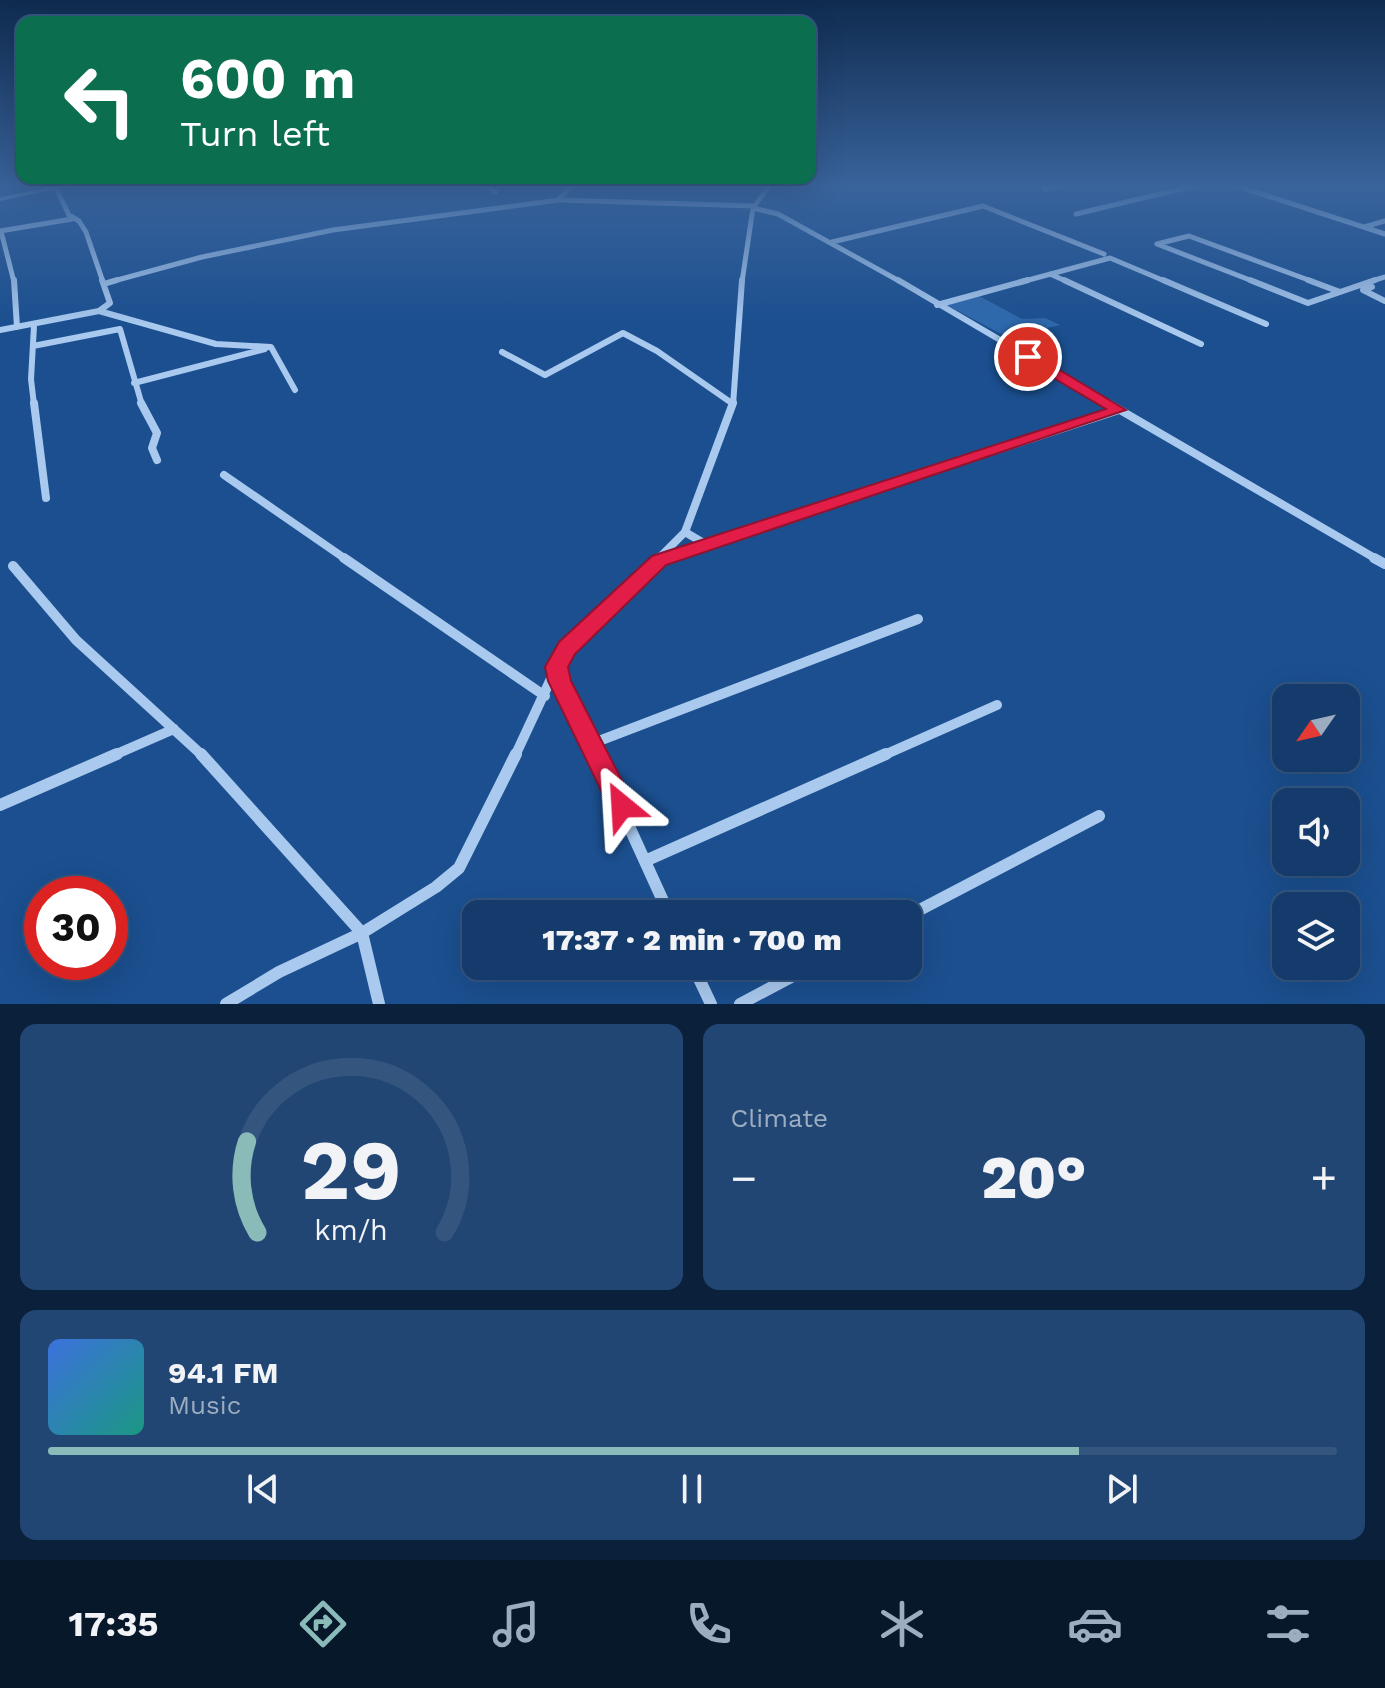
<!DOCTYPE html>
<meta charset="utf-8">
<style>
:root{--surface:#143b6b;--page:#214673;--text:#f1f3f6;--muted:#9dadc1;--line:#33557e;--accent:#8bbbb9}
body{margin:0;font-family:"Work Sans",sans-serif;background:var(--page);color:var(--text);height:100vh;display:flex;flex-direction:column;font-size:30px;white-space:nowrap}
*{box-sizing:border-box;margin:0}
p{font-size:26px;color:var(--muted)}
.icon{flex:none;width:44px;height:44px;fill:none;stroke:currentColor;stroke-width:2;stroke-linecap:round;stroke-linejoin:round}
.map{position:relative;height:1004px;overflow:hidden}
.details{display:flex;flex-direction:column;gap:20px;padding:20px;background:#0b203b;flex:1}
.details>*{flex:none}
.guide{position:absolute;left:16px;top:16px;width:800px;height:168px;border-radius:16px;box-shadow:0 8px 32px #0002,0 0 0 2px var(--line);background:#0b6e4f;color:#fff;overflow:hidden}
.needle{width:52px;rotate:236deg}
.fabs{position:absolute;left:1272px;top:684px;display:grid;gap:16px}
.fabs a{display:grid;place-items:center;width:88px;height:88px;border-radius:16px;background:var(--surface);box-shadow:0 8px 32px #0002,0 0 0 2px var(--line);font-size:40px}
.speed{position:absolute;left:24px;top:876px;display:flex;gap:16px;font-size:40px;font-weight:700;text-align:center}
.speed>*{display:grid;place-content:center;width:104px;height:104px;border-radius:50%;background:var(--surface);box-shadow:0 8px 32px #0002,0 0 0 2px var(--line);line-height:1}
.speed .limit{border:12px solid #d22;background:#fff;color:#111}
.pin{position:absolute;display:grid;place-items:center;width:68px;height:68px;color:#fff;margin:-34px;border:4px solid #fff;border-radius:50%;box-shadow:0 2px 8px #0007}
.me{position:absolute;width:88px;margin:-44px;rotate:333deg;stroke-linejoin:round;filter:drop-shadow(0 0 6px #0008)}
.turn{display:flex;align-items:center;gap:28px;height:168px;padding:0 32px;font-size:36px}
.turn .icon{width:104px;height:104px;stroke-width:2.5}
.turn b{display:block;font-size:56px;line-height:68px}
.big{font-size:60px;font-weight:800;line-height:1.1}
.details .widget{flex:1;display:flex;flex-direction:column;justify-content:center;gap:12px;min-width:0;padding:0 28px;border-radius:16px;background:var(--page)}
.details .dial{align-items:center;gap:0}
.dial svg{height:208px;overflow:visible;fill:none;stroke:var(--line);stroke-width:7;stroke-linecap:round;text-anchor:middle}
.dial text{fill:var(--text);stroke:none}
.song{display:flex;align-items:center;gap:24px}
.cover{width:96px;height:96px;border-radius:12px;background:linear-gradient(135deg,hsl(220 70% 55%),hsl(170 70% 35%))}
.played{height:8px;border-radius:4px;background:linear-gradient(90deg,var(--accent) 80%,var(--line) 80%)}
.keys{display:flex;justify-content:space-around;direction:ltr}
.heat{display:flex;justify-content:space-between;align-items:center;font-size:44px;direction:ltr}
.details .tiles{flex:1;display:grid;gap:20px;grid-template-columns:1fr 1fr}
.widget:last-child{grid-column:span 2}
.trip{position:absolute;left:462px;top:900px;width:460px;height:80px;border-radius:16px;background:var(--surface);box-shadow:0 8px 32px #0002,0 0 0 2px var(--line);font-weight:800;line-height:80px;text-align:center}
.tab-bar{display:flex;height:128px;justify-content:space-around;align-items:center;background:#08182b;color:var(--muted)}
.tab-bar .icon{width:56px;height:56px}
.tab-bar .current{color:var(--accent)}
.tab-bar b{font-size:36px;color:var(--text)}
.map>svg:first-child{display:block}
</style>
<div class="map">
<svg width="1385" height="1004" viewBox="0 0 1385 1004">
<rect width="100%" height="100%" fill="#1b4f8f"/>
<path fill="#2e69ad" d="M 979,296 L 1022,319 L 1045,318 L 1060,325 L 1043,329 L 1037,325 L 1001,334 L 947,305 Z"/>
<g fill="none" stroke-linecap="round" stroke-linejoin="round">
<path stroke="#a9c9ee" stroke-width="5" d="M 485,185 L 496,192
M 1234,185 L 1385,234
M 56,188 L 69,215 L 79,221 L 86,232 L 103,282
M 1045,189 L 1062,185
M 559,200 L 755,206
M 753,208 L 778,214 L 901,282
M 1076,214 L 1197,185
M 1364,227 L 1385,221
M 0,231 L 72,219
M 1,231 L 14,282
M 832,242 L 983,206 L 1104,254
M 1157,244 L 1255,282
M 1157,244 L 1189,236 L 1314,282
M 1050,274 L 1068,282
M 110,282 L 202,257 L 333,230 L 558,200 L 573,185
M 742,282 L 753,208 L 770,185
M 1021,282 L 1110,258 L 1167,282
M 1369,282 L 1385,277"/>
<path stroke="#a9c9ee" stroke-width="6" d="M 14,280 L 17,327
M 898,280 L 1111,405
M 1064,280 L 1201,344
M 1163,280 L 1266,324
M 1250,280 L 1308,303 L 1375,280
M 1308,280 L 1340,292
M 104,284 L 117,280
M 1372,287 L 1363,290 L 1385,301
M 937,305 L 1028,280
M 99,311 L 110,303 L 102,280
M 34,326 L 31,379 L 34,405
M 0,330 L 99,311 L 216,344 L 271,347 L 295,390
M 33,346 L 120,329 L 142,405
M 502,352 L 545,375 L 623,333 L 657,351 L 733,404
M 134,383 L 265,349
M 733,405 L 742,280"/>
<path stroke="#a9c9ee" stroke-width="8" d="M 34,403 L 46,498
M 141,403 L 157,433 L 152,448 L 157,460
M 1108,403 L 1378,560
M 224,475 L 347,560
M 685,532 L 707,545
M 657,560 L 685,532 L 733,403
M 660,560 L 1119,410"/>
<path stroke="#a9c9ee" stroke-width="10" d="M 344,558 L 545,696
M 1374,558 L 1385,564
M 659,560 L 666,558
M 13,566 L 76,640 L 203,756
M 591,744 L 918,619
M 112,756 L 174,729
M 515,756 L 556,668
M 597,756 L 560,681 L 557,667 L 567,648 L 659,558
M 882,756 L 997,705"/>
<path stroke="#a9c9ee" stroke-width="12" d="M 201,754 L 362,933 L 379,1004
M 596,754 L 669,914
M 0,805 L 117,754
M 645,861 L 886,754
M 908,916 L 1099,816
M 693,966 L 711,1004
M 226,1004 L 279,972 L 362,933 L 436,887 L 459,868 L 516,754
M 740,1004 L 812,966"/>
<path fill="#a9c9ee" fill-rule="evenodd" d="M 63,185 L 77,185 L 0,201 L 0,197 Z"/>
</g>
<linearGradient id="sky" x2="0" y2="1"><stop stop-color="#0f2b4f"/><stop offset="0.57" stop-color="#39639b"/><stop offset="1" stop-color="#39639b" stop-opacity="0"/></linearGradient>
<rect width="1385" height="325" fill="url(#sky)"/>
<path fill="#e11d48" stroke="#92132f" stroke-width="2" d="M 1023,354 L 1033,354 L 1126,410 L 666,565 L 575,654 L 568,667 L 571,681 L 635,806 L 632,815 L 622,818 L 613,815 L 548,681 L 545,667 L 559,642 L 652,556 L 1106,409 L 1023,360 Z"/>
</svg>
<div class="fabs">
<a><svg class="needle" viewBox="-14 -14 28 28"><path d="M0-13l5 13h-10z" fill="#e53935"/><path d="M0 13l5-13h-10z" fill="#9dadc1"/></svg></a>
<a><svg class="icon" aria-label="sound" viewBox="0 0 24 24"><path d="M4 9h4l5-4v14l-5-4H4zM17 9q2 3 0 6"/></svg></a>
<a><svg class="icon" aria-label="layers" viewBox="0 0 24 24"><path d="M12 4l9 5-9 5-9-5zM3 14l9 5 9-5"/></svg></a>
</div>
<div class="speed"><div class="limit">30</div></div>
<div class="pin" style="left:1028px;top:357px;background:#d93025"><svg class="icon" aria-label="arrive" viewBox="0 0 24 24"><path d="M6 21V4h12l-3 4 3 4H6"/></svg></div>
<svg class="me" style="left:622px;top:806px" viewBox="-20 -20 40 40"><path d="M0-17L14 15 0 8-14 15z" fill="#e11d48" stroke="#fff" stroke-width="4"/></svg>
<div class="trip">17:37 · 2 min · 700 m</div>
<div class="guide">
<div class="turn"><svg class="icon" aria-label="left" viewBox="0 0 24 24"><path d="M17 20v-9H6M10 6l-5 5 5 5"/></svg><div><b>600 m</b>Turn left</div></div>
</div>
</div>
<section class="details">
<div class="tiles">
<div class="widget dial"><svg viewBox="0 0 100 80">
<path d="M14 69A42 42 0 1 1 86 69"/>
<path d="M14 69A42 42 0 0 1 10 34" stroke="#8bbbb9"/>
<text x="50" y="56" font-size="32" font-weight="700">29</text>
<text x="50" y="72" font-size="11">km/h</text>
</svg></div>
<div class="widget"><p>Climate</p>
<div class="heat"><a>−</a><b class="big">20°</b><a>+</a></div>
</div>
<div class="widget">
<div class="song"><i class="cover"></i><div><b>94.1 FM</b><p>Music</p></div></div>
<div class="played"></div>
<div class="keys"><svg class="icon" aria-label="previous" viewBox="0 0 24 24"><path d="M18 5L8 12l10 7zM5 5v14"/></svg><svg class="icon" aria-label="pause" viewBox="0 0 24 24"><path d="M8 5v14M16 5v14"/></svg><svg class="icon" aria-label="next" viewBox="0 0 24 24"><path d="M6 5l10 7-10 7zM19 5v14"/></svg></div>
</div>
</div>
</section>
<nav class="tab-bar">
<b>17:35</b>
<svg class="icon current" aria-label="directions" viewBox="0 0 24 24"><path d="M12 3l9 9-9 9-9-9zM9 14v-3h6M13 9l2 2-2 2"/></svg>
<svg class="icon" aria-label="music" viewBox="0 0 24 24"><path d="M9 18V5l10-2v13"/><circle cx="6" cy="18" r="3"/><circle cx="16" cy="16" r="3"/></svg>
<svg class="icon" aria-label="phone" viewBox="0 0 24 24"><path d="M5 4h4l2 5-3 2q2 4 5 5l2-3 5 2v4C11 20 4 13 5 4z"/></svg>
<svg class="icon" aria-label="climate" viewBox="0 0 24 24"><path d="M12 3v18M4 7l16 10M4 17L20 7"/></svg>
<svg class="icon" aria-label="car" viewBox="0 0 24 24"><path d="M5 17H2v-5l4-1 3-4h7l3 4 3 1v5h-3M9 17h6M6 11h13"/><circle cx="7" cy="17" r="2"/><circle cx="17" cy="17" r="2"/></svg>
<svg class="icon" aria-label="filters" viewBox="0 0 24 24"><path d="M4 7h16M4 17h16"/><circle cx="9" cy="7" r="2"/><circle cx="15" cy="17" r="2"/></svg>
</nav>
